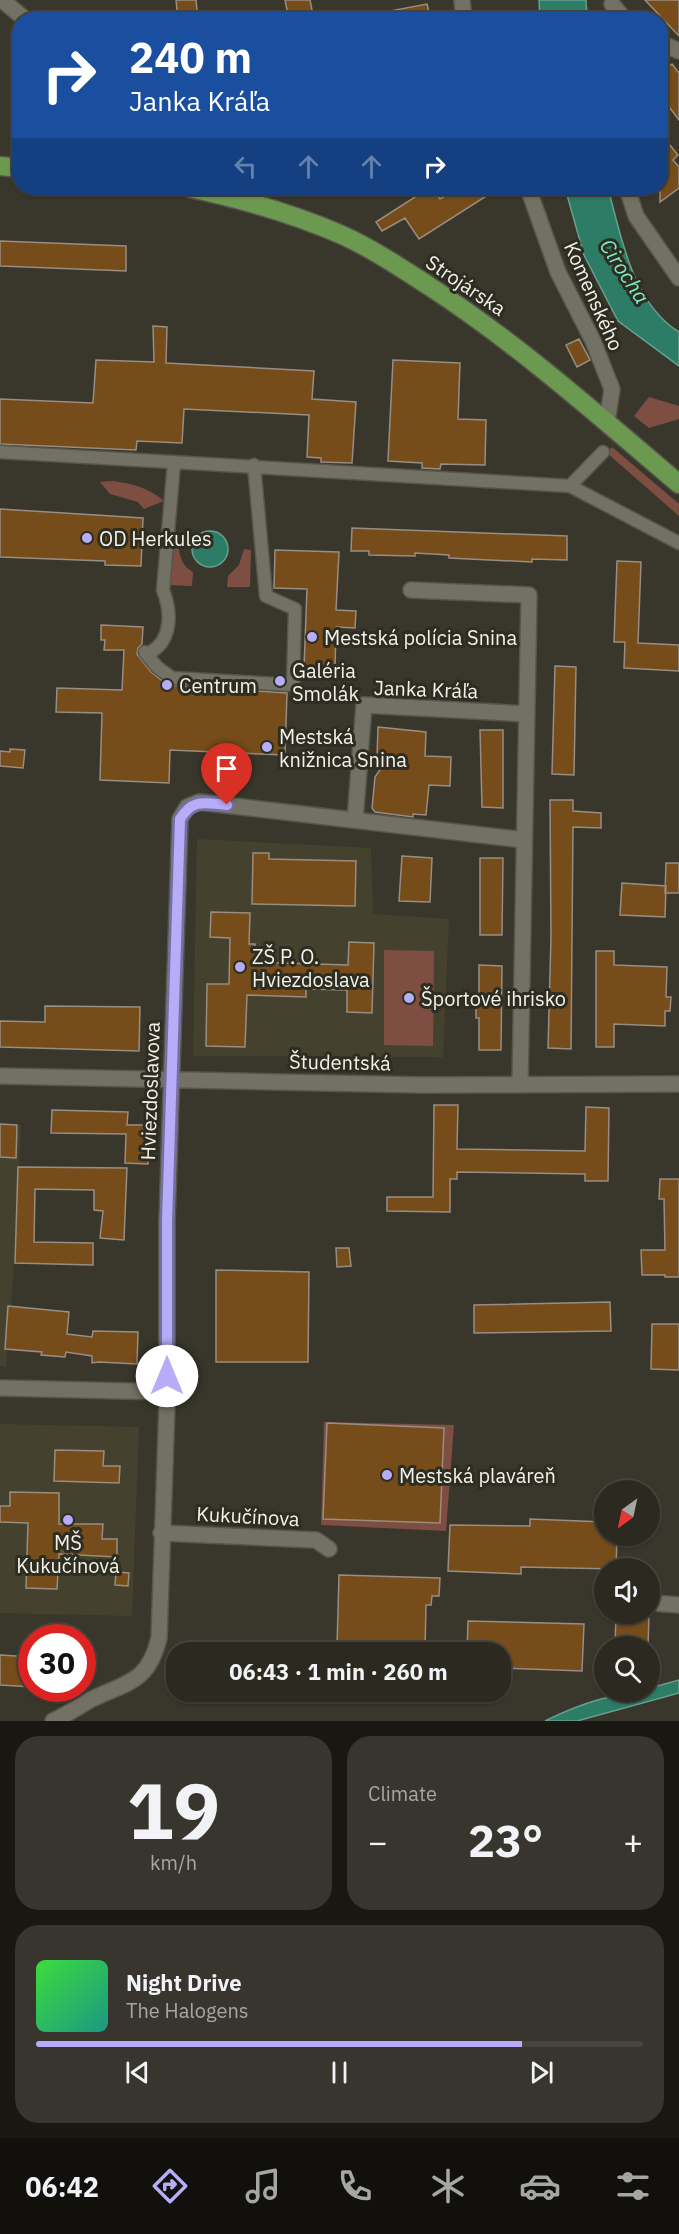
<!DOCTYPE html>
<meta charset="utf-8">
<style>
:root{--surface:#2b2920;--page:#37352d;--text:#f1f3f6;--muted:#a6a6a5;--line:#47453e;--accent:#b6acf8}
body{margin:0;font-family:"IBM Plex Sans",sans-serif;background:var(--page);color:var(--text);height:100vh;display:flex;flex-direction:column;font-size:22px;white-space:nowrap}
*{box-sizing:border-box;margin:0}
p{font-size:20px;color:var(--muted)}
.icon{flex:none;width:33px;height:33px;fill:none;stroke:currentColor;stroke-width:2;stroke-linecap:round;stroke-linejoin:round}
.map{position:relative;height:1721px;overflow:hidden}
.sheet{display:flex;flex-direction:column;gap:15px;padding:15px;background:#181712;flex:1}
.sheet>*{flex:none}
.guide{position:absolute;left:12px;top:12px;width:656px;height:183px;border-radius:24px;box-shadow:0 2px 4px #0004,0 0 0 2px var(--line);background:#1a4fa0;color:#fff;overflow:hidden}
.needle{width:39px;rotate:213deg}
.fabs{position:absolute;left:594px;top:1480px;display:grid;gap:12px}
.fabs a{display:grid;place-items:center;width:66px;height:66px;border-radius:50%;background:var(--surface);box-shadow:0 2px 4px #0004,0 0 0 2px var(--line);font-size:30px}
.speed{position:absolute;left:18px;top:1624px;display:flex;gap:12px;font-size:30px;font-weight:700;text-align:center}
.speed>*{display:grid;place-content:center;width:78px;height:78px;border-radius:50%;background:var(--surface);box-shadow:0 2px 4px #0004,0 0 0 2px var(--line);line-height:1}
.speed .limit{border:9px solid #d22;background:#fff;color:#111}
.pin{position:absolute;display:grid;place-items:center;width:51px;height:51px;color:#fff;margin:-62px -26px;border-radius:50% 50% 50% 0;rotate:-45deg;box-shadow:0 0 6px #0007}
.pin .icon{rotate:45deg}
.me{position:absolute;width:66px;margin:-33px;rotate:0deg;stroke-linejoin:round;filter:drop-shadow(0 0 4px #0008)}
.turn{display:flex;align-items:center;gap:21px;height:126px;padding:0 18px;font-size:27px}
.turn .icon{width:78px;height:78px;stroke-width:2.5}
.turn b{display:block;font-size:42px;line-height:51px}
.lanes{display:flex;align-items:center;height:57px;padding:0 18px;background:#0003;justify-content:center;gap:30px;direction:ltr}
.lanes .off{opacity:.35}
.big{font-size:45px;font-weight:700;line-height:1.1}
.sheet .tile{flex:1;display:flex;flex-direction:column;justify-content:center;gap:9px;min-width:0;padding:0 21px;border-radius:24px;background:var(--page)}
.sheet .dial{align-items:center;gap:0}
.dial b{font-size:78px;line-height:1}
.song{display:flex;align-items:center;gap:18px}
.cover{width:72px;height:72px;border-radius:9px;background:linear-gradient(135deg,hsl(120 70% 55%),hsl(170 70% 35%))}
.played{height:6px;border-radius:3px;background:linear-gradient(90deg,var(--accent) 80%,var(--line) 80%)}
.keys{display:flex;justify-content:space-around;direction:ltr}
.heat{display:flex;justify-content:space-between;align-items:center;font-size:33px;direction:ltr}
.sheet .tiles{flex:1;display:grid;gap:15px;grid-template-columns:1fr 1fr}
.tile:last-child{grid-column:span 2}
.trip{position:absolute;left:166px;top:1642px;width:345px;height:60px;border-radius:24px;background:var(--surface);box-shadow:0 2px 4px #0004,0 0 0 2px var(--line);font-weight:700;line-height:60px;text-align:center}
.menu{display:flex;height:96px;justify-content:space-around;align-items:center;background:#11100d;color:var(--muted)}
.menu .icon{width:42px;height:42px}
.menu .selected{color:var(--accent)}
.menu b{font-size:27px;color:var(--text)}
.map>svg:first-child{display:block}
</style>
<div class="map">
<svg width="679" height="1721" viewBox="0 0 679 1721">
<rect width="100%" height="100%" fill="#39372b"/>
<path fill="#44422e" d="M 197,839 L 371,848 L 373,914 L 449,919 L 443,1057 L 193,1056 Z
M 0,1125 L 21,1125 L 14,1265 L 6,1366 L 0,1366 Z
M 0,1424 L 139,1427 L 132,1616 L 0,1613 Z"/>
<path fill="#7e4e43" d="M 649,397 L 679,406 L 679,419 L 649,428 L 634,416 Z
M 612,447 L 679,504 L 679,516 L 607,453 Z
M 112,481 C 132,483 149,488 164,501 L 144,509 L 138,502 L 110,494 L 100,482 Z
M 171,538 L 179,538 C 178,552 180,565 193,572 L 192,586 L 169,585 Z
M 244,549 L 251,550 L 250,587 L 227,587 L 228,576 L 239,565 Z
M 384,950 L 434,951 L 433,1046 L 384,1045 Z
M 324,1422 L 454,1425 L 446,1531 L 321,1525 Z"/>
<path fill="#2d7c66" stroke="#689f8e" stroke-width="1.5" d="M 539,0 L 586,0 L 587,19 L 540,19 Z
M 565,188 L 608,188 C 621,236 632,303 679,332 L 679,366 L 618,321 L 584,255 Z
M192 549a18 18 0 1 1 36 0a18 18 0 1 1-36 0Z
M 679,1680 L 679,1693 L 577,1721 L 545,1721 C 577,1705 613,1692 650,1692 L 650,1688 Z"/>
<path fill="#754c1a" stroke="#998d82" stroke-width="1.5" d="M 176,0 L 196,0 L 198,20 L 178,20 Z
M 285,0 L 310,0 L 314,20 L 289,20 Z
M 645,0 L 679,0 L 679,36 Z
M 427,4 L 431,20 L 380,20 L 379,13 Z
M 672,64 L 679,73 L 679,120 L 667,104 L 660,109 L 660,73 Z
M 669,144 L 678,155 L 673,160 L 679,167 L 679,188 L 660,202 L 660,146 L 663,149 Z
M 429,188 L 432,188 L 440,199 L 458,188 L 499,188 L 419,239 L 405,218 L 382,231 L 376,222 Z
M 0,241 L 126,246 L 126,271 L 0,266 Z
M 153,326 L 167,327 L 166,363 L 314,371 L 312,399 L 356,402 L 352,463 L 321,462 L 321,458 L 307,457 L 309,415 L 184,409 L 182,443 L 137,441 L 136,450 L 0,444 L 0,399 L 93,403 L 96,360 L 154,362 Z
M 579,339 L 590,360 L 577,367 L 566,345 Z
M 393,360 L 460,363 L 458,419 L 486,420 L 485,465 L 441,464 L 440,469 L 422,468 L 422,463 L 388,461 Z
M 0,509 L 143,518 L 141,566 L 105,565 L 105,561 L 0,557 Z
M 352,528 L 567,536 L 567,560 L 532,559 L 532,562 L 449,558 L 449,555 L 415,553 L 415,556 L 369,555 L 369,551 L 351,551 Z
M 275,550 L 339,552 L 336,610 L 356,611 L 355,628 L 336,627 L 335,669 L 304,668 L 307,589 L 274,588 Z
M 617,561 L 641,562 L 638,643 L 679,645 L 679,671 L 624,668 L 625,642 L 614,642 Z
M 101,625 L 143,627 L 142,644 L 138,648 L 137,654 L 151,672 L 168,685 L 287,693 L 285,755 L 170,750 L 169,783 L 100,780 L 102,713 L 56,712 L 57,688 L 122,690 L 124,650 L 104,650 L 105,640 L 101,640 Z
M 555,666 L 576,667 L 574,775 L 552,774 Z
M 378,727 L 426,732 L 425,756 L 451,757 L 450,786 L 429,785 L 426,815 L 413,814 L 413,817 L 375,812 L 372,808 L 375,777 L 388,758 L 377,757 Z
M 480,730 L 503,730 L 503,808 L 482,807 Z
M 10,749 L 25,750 L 23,768 L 0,766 L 0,751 L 10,752 Z
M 550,800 L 573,800 L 573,811 L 601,813 L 601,828 L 573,827 L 571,1049 L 548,1048 L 551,937 Z
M 253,853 L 269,853 L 269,859 L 356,861 L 355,906 L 252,904 Z
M 402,856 L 432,858 L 430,902 L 399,901 Z
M 480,858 L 503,858 L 502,935 L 480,935 Z
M 666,863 L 679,863 L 679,893 L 665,893 Z
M 622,883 L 666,886 L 665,917 L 620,915 Z
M 211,912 L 250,913 L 249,944 L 255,944 L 255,962 L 348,965 L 349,942 L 374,943 L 372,1013 L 347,1012 L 347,990 L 306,989 L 306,997 L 247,995 L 245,1047 L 206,1046 L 207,984 L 229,984 L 230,938 L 210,937 Z
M 596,951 L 614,951 L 614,965 L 667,967 L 666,997 L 671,997 L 670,1011 L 665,1011 L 665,1026 L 614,1024 L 614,1047 L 596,1047 Z
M 479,965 L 502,966 L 501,1050 L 479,1050 L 479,1018 L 476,1018 L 476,996 L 479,995 Z
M 45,1006 L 140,1007 L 139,1051 L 0,1047 L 0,1021 L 45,1022 Z
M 434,1105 L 458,1105 L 457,1149 L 585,1151 L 586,1107 L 609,1108 L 608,1181 L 585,1181 L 585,1174 L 457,1172 L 457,1179 L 450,1179 L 450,1212 L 387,1211 L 387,1197 L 433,1197 Z
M 52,1110 L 128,1112 L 127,1125 L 149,1125 L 148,1164 L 125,1163 L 126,1134 L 51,1133 Z
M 0,1124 L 17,1125 L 16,1158 L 0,1157 Z
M 18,1167 L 127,1168 L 124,1240 L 100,1238 L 103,1211 L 94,1210 L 94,1190 L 35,1189 L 34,1242 L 93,1243 L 93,1265 L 15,1263 Z
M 660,1179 L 679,1179 L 679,1277 L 665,1277 L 665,1275 L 642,1275 L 641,1250 L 665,1250 L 664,1199 L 659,1199 Z
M 336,1248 L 349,1248 L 351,1266 L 337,1267 Z
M 216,1270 L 309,1272 L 308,1362 L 216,1362 Z
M 610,1302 L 611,1331 L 474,1333 L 474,1305 Z
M 8,1306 L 69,1312 L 67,1334 L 92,1337 L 93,1331 L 138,1332 L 137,1364 L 99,1362 L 92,1363 L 92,1356 L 66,1352 L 65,1357 L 41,1355 L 42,1352 L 5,1349 Z
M 652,1324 L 679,1324 L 679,1370 L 651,1369 Z
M 327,1423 L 444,1428 L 440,1523 L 323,1519 Z
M 55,1450 L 104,1451 L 103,1466 L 120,1466 L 119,1483 L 54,1481 Z
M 10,1492 L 59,1493 L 59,1524 L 103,1524 L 102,1539 L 117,1539 L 117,1557 L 59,1554 L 57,1589 L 26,1588 L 28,1523 L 0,1522 L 0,1506 L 10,1506 Z
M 530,1519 L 604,1522 L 604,1536 L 617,1536 L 616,1569 L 521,1567 L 521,1574 L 448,1571 L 450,1525 L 530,1526 Z
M 116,1572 L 129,1573 L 128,1586 L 115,1585 Z
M 339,1575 L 440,1578 L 439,1596 L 432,1596 L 431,1605 L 426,1605 L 425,1650 L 337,1646 Z
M 616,1614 L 649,1614 L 648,1647 L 615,1647 Z
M 468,1621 L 584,1624 L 582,1671 L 501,1668 L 501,1653 L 467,1653 Z
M 0,1655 L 32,1657 L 32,1687 L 0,1685 Z"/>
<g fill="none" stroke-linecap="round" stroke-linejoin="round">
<defs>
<path id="pedestrian" d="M 0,452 C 190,464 380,473 570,486 L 603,452
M 570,486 L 679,543
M 145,652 L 157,667 L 172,678 L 293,685 L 295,609 L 266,596 L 254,465
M 151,652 C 173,639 171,610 163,590 L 174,463"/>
<path id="minor" d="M 2,0 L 26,20
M 462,0 L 464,20
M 612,4 L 625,20
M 660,43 L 679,51
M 528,188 L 558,272 L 593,341 L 612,389 L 607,422
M 627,188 L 636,216 L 679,278
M 411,590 L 529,595 L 520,1085
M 355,820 L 364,705 L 527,714
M 0,1076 L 420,1085 L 679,1084
M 0,1388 L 167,1392
M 161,1533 L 316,1540 L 329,1549
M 653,1603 L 679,1605
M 53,1721 C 66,1715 78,1707 90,1700 C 126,1682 148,1684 159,1638 L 167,1405 L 167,1221 L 180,819 L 187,807 L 199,802 L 524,840"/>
<path id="primary" d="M 0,166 L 20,168
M 190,188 C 241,199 294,214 342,235 C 373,249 401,268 429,286 C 518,344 598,415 679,484"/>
</defs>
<use href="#pedestrian" stroke="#57564b" stroke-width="15"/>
<use href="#minor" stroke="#57564b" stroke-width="18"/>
<use href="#primary" stroke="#57564b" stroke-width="21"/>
<use href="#pedestrian" stroke="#727163" stroke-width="12"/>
<use href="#minor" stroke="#727163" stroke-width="15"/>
<use href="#primary" stroke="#6c9950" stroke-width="18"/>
</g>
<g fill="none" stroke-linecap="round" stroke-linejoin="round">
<defs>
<path id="route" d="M 167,1376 L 167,1221 L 180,819 C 193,798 205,803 227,805"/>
</defs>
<use href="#route" stroke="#7670a1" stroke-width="15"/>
<use href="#route" stroke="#b6acf8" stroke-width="10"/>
</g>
<g fill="#b6acf8" stroke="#2e2d21" stroke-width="2">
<circle cx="87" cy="538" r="6"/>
<circle cx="312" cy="637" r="6"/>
<circle cx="280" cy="681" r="6"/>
<circle cx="167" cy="685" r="6"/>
<circle cx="267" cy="747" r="6"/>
<circle cx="240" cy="967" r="6"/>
<circle cx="409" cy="998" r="6"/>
<circle cx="387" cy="1475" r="6"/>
<circle cx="68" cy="1520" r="6"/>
</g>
<g text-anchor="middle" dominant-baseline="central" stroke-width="6" stroke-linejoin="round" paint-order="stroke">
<g font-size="20" fill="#f3f2ea" stroke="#2e2d21">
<text transform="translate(466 285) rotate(34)">Strojárska</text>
<text transform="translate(594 296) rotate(66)">Komenského</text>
<text transform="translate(426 689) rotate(2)">Janka Kráľa</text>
<text transform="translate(340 1062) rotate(1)">Študentská</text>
<text transform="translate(150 1091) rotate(-88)">Hviezdoslavova</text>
<text transform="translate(248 1516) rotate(3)">Kukučínova</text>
</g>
<g font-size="20" fill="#f3f2ea" stroke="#2e2d21" text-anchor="start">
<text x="99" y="538">OD Herkules</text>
<text x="324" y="637">Mestská polícia Snina</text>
<text x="292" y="670">Galéria<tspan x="292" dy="23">Smolák</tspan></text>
<text x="179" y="685">Centrum</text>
<text x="279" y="736">Mestská<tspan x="279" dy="23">knižnica Snina</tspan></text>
<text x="252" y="956">ZŠ P. O.<tspan x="252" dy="23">Hviezdoslava</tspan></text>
<text x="421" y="998">Športové ihrisko</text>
<text x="399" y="1475">Mestská plaváreň</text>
<text x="68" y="1542" text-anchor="middle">MŠ<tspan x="68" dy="23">Kukučínová</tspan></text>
</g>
<g font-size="21" font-style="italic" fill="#7beac8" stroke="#2e2d21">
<text transform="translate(625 271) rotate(57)">Cirocha</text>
</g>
</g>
</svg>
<div class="fabs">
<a><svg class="needle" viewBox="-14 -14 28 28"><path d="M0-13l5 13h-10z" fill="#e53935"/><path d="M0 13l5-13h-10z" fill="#a6a6a5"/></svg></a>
<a><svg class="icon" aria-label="sound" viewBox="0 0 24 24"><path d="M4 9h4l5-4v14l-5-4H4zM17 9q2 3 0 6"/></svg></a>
<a><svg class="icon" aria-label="search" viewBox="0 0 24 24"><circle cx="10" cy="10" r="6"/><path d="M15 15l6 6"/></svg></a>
</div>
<div class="speed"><div class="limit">30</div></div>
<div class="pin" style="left:227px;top:805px;background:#d93025"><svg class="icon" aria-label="arrive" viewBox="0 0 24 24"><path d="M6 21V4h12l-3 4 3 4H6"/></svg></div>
<svg class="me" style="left:167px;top:1376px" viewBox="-20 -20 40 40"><circle r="19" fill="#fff"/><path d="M0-13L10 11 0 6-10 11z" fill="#b6acf8"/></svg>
<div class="trip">06:43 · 1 min · 260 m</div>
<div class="guide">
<div class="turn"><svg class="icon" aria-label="right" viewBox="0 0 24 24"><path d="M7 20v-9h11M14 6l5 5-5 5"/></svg><div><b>240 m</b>Janka Kráľa</div></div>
<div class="lanes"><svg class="icon off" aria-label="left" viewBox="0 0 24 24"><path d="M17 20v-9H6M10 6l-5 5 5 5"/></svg><svg class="icon off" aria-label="ahead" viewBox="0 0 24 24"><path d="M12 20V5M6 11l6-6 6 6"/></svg><svg class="icon off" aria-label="ahead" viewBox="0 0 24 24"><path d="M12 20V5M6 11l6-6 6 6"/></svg><svg class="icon" aria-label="right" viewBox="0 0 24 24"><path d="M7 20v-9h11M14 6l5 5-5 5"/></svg></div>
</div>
</div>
<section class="sheet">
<div class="tiles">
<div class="tile dial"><b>19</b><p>km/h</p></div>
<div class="tile"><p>Climate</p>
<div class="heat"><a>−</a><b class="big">23°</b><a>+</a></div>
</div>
<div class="tile">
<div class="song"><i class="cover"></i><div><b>Night Drive</b><p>The Halogens</p></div></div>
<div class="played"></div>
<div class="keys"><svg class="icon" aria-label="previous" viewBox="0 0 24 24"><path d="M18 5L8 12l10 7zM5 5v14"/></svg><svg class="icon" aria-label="pause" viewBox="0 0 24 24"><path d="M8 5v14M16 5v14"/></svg><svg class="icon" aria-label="next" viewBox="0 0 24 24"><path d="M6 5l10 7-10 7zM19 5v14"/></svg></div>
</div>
</div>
</section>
<nav class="menu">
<b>06:42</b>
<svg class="icon selected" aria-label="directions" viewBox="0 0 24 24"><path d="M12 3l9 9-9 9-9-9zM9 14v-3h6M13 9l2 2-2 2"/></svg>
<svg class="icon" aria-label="music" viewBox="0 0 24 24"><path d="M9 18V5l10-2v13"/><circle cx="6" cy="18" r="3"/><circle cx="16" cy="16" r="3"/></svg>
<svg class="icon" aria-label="phone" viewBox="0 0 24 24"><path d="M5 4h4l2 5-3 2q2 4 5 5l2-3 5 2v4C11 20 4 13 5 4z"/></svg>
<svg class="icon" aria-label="climate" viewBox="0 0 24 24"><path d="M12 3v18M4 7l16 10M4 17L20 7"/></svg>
<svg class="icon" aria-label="car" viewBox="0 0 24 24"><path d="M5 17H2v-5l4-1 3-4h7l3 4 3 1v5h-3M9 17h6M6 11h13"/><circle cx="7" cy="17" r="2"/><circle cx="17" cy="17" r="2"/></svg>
<svg class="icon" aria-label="filters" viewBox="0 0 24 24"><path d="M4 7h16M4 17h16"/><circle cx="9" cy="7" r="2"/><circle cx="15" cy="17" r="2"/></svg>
</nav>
